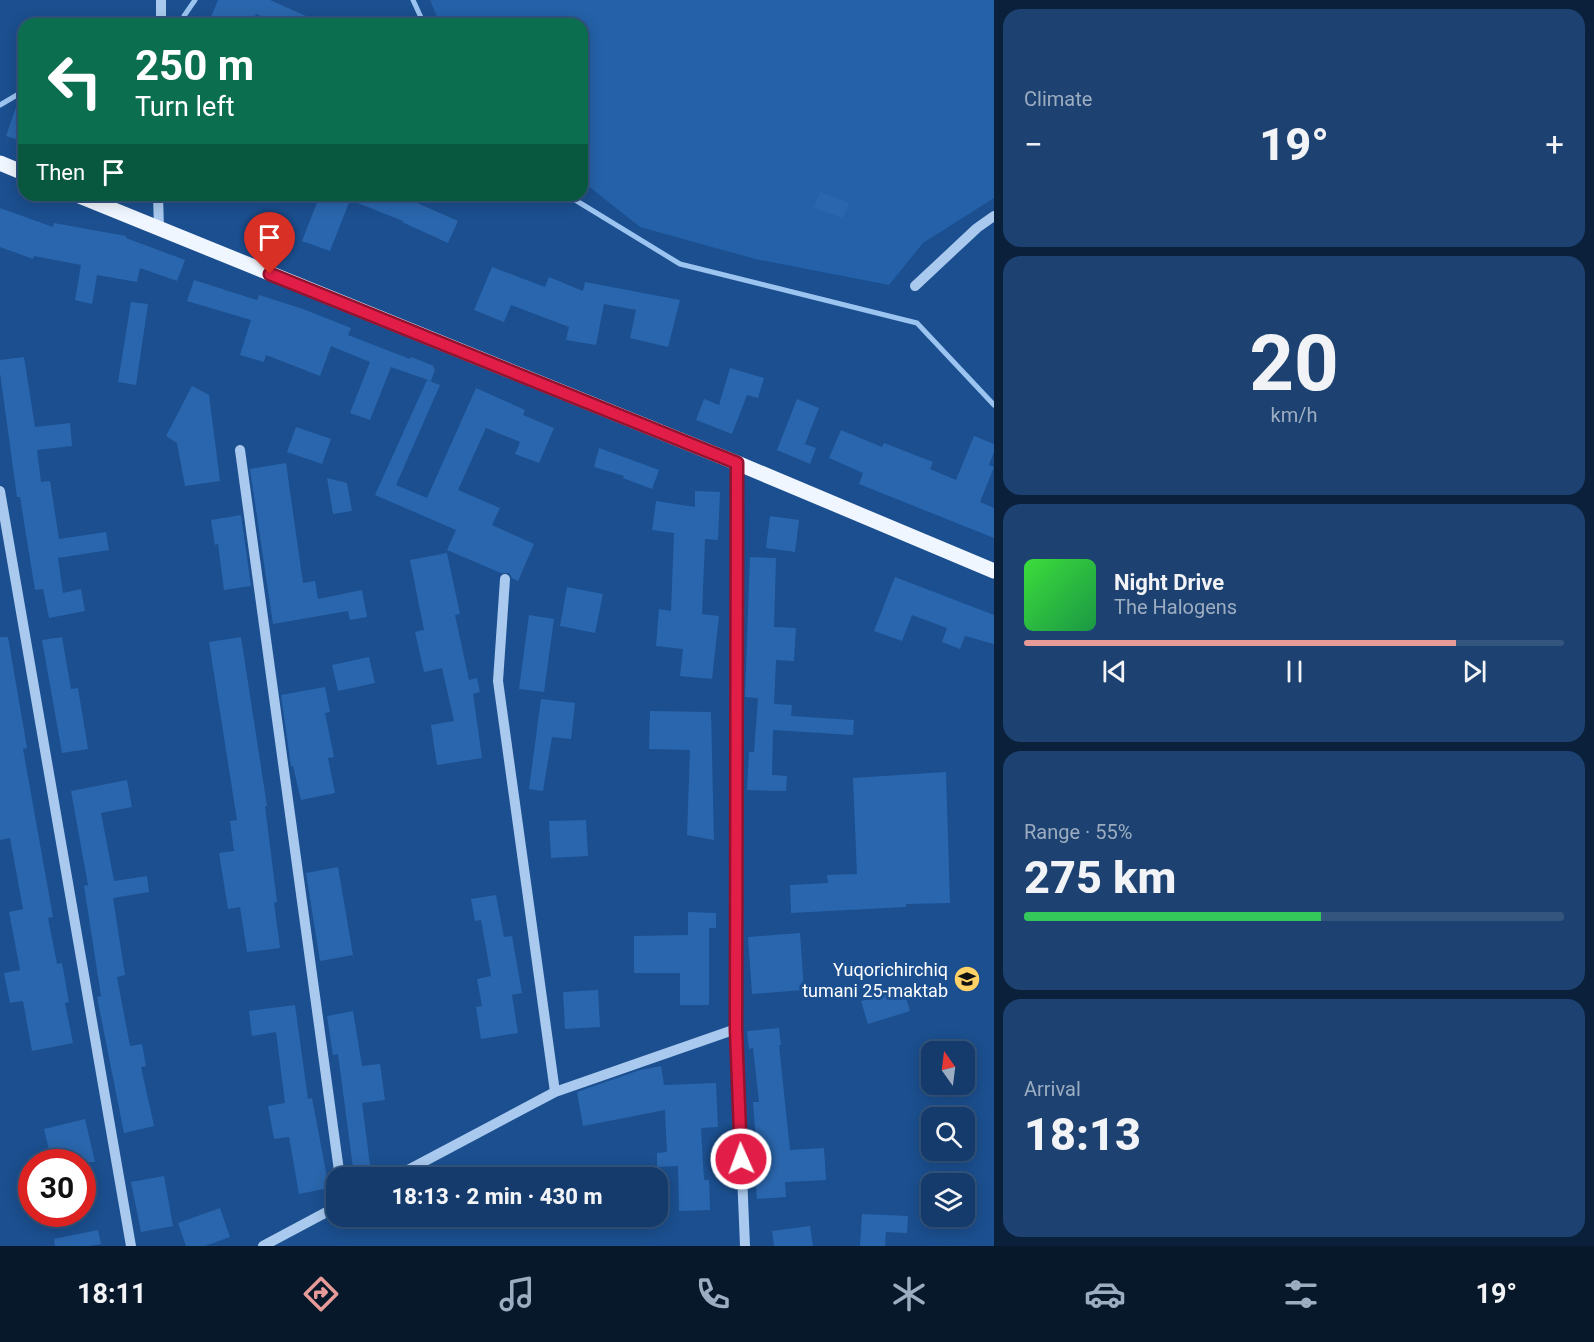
<!DOCTYPE html>
<meta charset="utf-8">
<style>
:root{--surface:#143b6b;--page:#1d4271;--text:#f1f3f6;--muted:#9dadc1;--line:#33557e;--accent:#e69b98}
body{margin:0;font-family:Roboto,sans-serif;background:var(--page);color:var(--text);height:100vh;display:flex;flex-direction:column;font-size:22px;white-space:nowrap}
*{box-sizing:border-box;margin:0}
p{font-size:20px;color:var(--muted)}
.icon{flex:none;width:33px;height:33px;fill:none;stroke:currentColor;stroke-width:2;stroke-linecap:round;stroke-linejoin:round}
.map{position:relative;flex:1;overflow:hidden}
.side{display:flex;flex-direction:column;gap:9px;padding:9px;background:#0b203b;width:600px}
.side>*{flex:none}
.hud{position:absolute;left:18px;top:18px;width:570px;height:183px;border-radius:18px;box-shadow:0 3px 15px #0003,0 0 0 2px var(--line);background:#0b6e4f;color:#fff;overflow:hidden}
.needle{width:39px;rotate:346deg}
.buttons{position:absolute;left:921px;top:1041px;display:grid;gap:12px}
.buttons a{display:grid;place-items:center;width:54px;height:54px;border-radius:12px;background:var(--surface);box-shadow:0 3px 15px #0003,0 0 0 2px var(--line);font-size:30px}
.speed{position:absolute;left:18px;top:1149px;display:flex;gap:12px;font-size:30px;font-weight:700;text-align:center}
.speed>*{display:grid;place-content:center;width:78px;height:78px;border-radius:50%;background:var(--surface);box-shadow:0 3px 15px #0003,0 0 0 2px var(--line);line-height:1}
.speed .limit{border:9px solid #d22;background:#fff;color:#111}
.pin{position:absolute;display:grid;place-items:center;width:51px;height:51px;color:#fff;margin:-62px -26px;border-radius:50% 50% 50% 0;rotate:-45deg;box-shadow:0 0 6px #0007}
.pin .icon{rotate:45deg}
.me{position:absolute;width:66px;margin:-33px;rotate:358deg;stroke-linejoin:round;filter:drop-shadow(0 0 4px #0008)}
.turn{display:flex;align-items:center;gap:21px;height:126px;padding:0 18px;font-size:27px}
.turn .icon{width:78px;height:78px;stroke-width:2.5}
.turn b{display:block;font-size:42px;line-height:51px}
.then{display:flex;align-items:center;height:57px;padding:0 18px;background:#0003;gap:12px;font-size:22px}
.big{font-size:45px;font-weight:800;line-height:1.1}
.side .tile{flex:1;display:flex;flex-direction:column;justify-content:center;gap:9px;min-width:0;padding:0 21px;border-radius:18px;background:var(--page)}
.side .dial{align-items:center;gap:0}
.dial b{font-size:78px;line-height:1}
.song{display:flex;align-items:center;gap:18px}
.cover{width:72px;height:72px;border-radius:9px;background:linear-gradient(135deg,hsl(120 70% 55%),hsl(140 70% 35%))}
.played{height:6px;border-radius:3px;background:linear-gradient(90deg,var(--accent) 80%,var(--line) 80%)}
.keys{display:flex;justify-content:space-around;direction:ltr}
.heat{display:flex;justify-content:space-between;align-items:center;font-size:33px;direction:ltr}
.charge{height:9px;border-radius:4px;background:linear-gradient(90deg,#34c759 55%,var(--line) 0)}
.trip{position:absolute;left:326px;top:1167px;width:342px;height:60px;border-radius:18px;background:var(--surface);box-shadow:0 3px 15px #0003,0 0 0 2px var(--line);font-weight:800;line-height:60px;text-align:center}
.tabs{display:flex;height:96px;justify-content:space-around;align-items:center;background:#08182b;color:var(--muted)}
.tabs .icon{width:42px;height:42px}
.tabs .active{color:var(--accent)}
.tabs b{font-size:27px;color:var(--text)}
main{display:flex;flex:1;min-height:0}
.map>svg:first-child{display:block}
</style>
<main>
<div class="map">
<svg width="994" height="1246" viewBox="0 0 994 1246">
<rect width="100%" height="100%" fill="#1b4f8f"/>
<path fill="#2461a8" d="M 430,0 L 994,0 L 994,198 L 923,243 L 889,285 L 755,259 L 640,227 L 582,181 L 582,24 L 440,24 Z"/>
<g fill="none" stroke-linecap="round" stroke-linejoin="round">
<path stroke="#9cc4f0" stroke-width="5" d="M 413,0 L 424,24
M 182,24 L 184,16 L 195,0
M 0,105 L 17,95 L 24,93
M 567,195 L 680,264 L 917,323 L 994,405"/>
</g>
<path fill="#2a66ad" d="M 218,0 L 270,0 L 324,24 L 279,24 L 256,14 L 251,24 L 208,24 Z
M 22,90 L 24,91 L 24,142 L 6,136 Z
M 820,192 L 849,203 L 843,218 L 814,208 Z
M 320,195 L 399,195 L 458,221 L 448,243 L 402,222 L 403,221 L 350,200 L 330,251 L 302,241 Z
M 0,208 L 53,227 L 54,223 L 126,236 L 126,238 L 185,260 L 177,281 L 140,268 L 137,282 L 97,275 L 92,304 L 75,300 L 81,265 L 34,256 L 33,259 L 0,247 Z
M 492,267 L 545,287 L 549,277 L 583,291 L 585,282 L 680,300 L 668,347 L 630,338 L 636,310 L 604,304 L 596,345 L 566,340 L 569,327 L 511,305 L 504,322 L 474,310 Z
M 194,280 L 257,300 L 259,295 L 303,309 L 351,328 L 348,335 L 410,359 L 411,357 L 434,366 L 433,368 L 435,369 L 431,381 L 391,367 L 370,420 L 350,413 L 370,362 L 331,346 L 320,376 L 266,355 L 264,362 L 240,355 L 251,320 L 187,301 Z
M 131,302 L 148,304 L 136,385 L 118,382 Z
M 24,357 L 35,427 L 70,423 L 72,446 L 37,450 L 41,482 L 50,481 L 59,539 L 106,532 L 109,550 L 58,558 L 63,593 L 81,589 L 85,611 L 49,618 L 43,589 L 35,590 L 20,497 L 17,497 L 0,373 L 0,360 Z
M 730,368 L 764,378 L 758,398 L 747,395 L 732,434 L 696,420 L 704,399 L 719,405 Z
M 427,380 L 440,385 L 396,485 L 427,498 L 476,388 L 525,410 L 523,415 L 554,428 L 539,463 L 515,454 L 520,442 L 486,428 L 458,490 L 500,508 L 492,525 L 534,544 L 518,581 L 512,578 L 509,573 L 501,573 L 447,550 L 456,530 L 375,495 Z
M 192,386 L 209,395 L 220,481 L 185,486 L 177,443 L 166,436 Z
M 797,399 L 819,408 L 805,444 L 816,448 L 810,464 L 777,450 Z
M 296,427 L 331,439 L 322,464 L 287,452 Z
M 841,430 L 882,447 L 884,443 L 933,462 L 930,469 L 956,480 L 974,436 L 994,444 L 994,452 L 989,465 L 994,467 L 980,502 L 994,508 L 994,538 L 859,484 L 863,473 L 829,458 Z
M 599,448 L 659,470 L 652,489 L 623,478 L 624,476 L 594,467 Z
M 286,463 L 303,583 L 315,581 L 318,599 L 362,590 L 367,617 L 350,620 L 348,611 L 273,624 L 250,469 Z
M 327,478 L 347,483 L 352,511 L 333,514 Z
M 695,491 L 720,492 L 718,540 L 705,539 L 702,614 L 719,616 L 712,679 L 680,676 L 683,649 L 656,646 L 659,609 L 671,611 L 674,533 L 652,530 L 656,501 L 695,507 Z
M 241,515 L 251,586 L 224,590 L 218,544 L 215,545 L 211,520 Z
M 770,516 L 799,520 L 795,552 L 766,548 Z
M 447,553 L 460,614 L 455,615 L 469,680 L 477,678 L 480,692 L 473,694 L 482,758 L 437,765 L 431,725 L 454,721 L 442,668 L 424,672 L 415,632 L 424,630 L 410,560 Z
M 750,557 L 776,558 L 774,627 L 796,628 L 794,661 L 776,660 L 774,704 L 792,705 L 791,716 L 854,720 L 853,735 L 773,730 L 772,775 L 787,776 L 786,791 L 747,790 L 749,752 L 754,752 L 758,698 L 745,697 Z
M 895,577 L 994,615 L 994,644 L 965,636 L 960,649 L 942,642 L 947,628 L 912,615 L 902,641 L 874,631 Z
M 567,587 L 603,594 L 595,633 L 560,626 Z
M 529,615 L 554,619 L 544,692 L 519,689 Z
M 0,637 L 8,637 L 27,748 L 23,749 L 53,917 L 48,918 L 57,964 L 62,963 L 69,1002 L 65,1003 L 73,1043 L 32,1051 L 23,1001 L 10,1003 L 4,973 L 20,970 L 9,912 L 23,909 L 10,838 L 0,840 Z
M 62,637 L 71,689 L 78,688 L 88,749 L 62,753 L 42,640 Z
M 241,637 L 267,806 L 265,806 L 277,902 L 274,903 L 280,948 L 247,952 L 240,907 L 228,909 L 219,853 L 234,851 L 230,821 L 237,820 L 209,642 Z
M 369,657 L 375,683 L 338,691 L 332,665 Z
M 325,687 L 330,712 L 325,713 L 334,757 L 328,758 L 335,793 L 301,800 L 293,766 L 291,766 L 281,695 Z
M 541,699 L 575,703 L 571,739 L 552,737 L 543,791 L 529,789 Z
M 650,711 L 711,712 L 714,840 L 687,835 L 690,750 L 649,749 Z
M 946,772 L 950,903 L 906,904 L 906,907 L 791,913 L 790,885 L 828,883 L 827,875 L 857,874 L 853,778 Z
M 127,780 L 132,807 L 101,813 L 114,881 L 147,876 L 149,892 L 113,898 L 125,975 L 117,977 L 130,1046 L 142,1044 L 146,1066 L 141,1067 L 154,1126 L 124,1133 L 97,997 L 101,996 L 84,886 L 88,885 L 71,791 Z
M 586,820 L 588,856 L 551,858 L 549,821 Z
M 338,867 L 353,955 L 320,961 L 306,873 Z
M 496,895 L 504,937 L 512,936 L 522,993 L 512,995 L 518,1033 L 481,1039 L 476,1007 L 482,1006 L 477,979 L 491,976 L 481,920 L 475,921 L 471,899 Z
M 688,912 L 716,913 L 716,928 L 709,928 L 709,1005 L 680,1005 L 680,973 L 634,973 L 634,936 L 688,935 Z
M 800,933 L 804,990 L 752,994 L 748,937 Z
M 903,989 L 910,1011 L 868,1024 L 861,1001 Z
M 598,990 L 600,1027 L 565,1029 L 563,992 Z
M 295,1005 L 308,1099 L 312,1098 L 329,1188 L 299,1194 L 289,1137 L 274,1139 L 268,1106 L 285,1103 L 276,1032 L 252,1036 L 249,1011 Z
M 353,1011 L 362,1066 L 380,1064 L 385,1100 L 362,1103 L 370,1165 L 353,1168 L 338,1054 L 333,1055 L 327,1016 Z
M 779,1028 L 781,1045 L 779,1045 L 790,1150 L 824,1148 L 826,1180 L 785,1182 L 786,1197 L 757,1199 L 753,1152 L 757,1152 L 753,1102 L 759,1102 L 753,1048 L 749,1049 L 747,1031 Z
M 661,1066 L 664,1085 L 716,1083 L 718,1127 L 701,1128 L 704,1180 L 709,1180 L 710,1210 L 679,1211 L 678,1166 L 657,1167 L 657,1153 L 667,1152 L 665,1110 L 583,1126 L 577,1092 L 640,1070 Z
M 85,1119 L 95,1162 L 52,1162 L 44,1129 Z
M 164,1176 L 173,1226 L 141,1232 L 131,1182 Z
M 220,1208 L 230,1237 L 205,1246 L 186,1246 L 178,1223 Z
M 862,1214 L 908,1216 L 907,1233 L 886,1232 L 885,1246 L 860,1246 Z
M 810,1226 L 813,1246 L 774,1246 L 772,1231 Z
M 98,1230 L 101,1244 L 90,1246 L 55,1246 L 54,1239 Z"/>
<g fill="none" stroke-linecap="round" stroke-linejoin="round">
<path stroke="#a9c9ee" stroke-width="10" d="M 161,0 L 161,24
M 158,195 L 159,229
M 915,286 L 977,228 L 994,216
M 240,450 L 340,1178
M 737,463 L 736,1029 L 745,1246
M 0,491 L 131,1246
M 505,579 L 498,681 L 555,1092
M 393,1178 L 555,1092 L 736,1029
M 263,1246 L 336,1207"/>
<path stroke="#f0f6ff" stroke-width="15" d="M 0,163 L 24,173
M 77,195 L 737,463 L 994,571"/>
</g>
<g fill="none" stroke-linecap="round" stroke-linejoin="round">
<defs>
<path id="route" d="M 270,274 L 737,463 L 736,1029 L 741,1159"/>
</defs>
<use href="#route" stroke="#92132f" stroke-width="15"/>
<use href="#route" stroke="#e11d48" stroke-width="10"/>
</g>
<defs>
<symbol id="school-disc" viewBox="-11 -11 22 22"><circle r="9.5" fill="#ffd166" stroke="#1b4f8f"/><path d="M0-5L7-2L0 1L-7-2ZM-4 1L0 2.5L4 1V4Q0 6-4 4Z" fill="#111"/></symbol>
</defs>
<g fill-rule="evenodd">
<use href="#school-disc" x="952" y="964" width="30" height="30"/>
</g>
<g text-anchor="middle" dominant-baseline="central" stroke-width="6" stroke-linejoin="round" paint-order="stroke">
<g font-size="18" fill="#fff" stroke="#1b4f8f" text-anchor="end">
<text x="948" y="969">Yuqorichirchiq<tspan x="948" dy="21">tumani 25-maktab</tspan></text>
</g>
</g>
</svg>
<div class="buttons">
<a><svg class="needle" viewBox="-14 -14 28 28"><path d="M0-13l5 13h-10z" fill="#e53935"/><path d="M0 13l5-13h-10z" fill="#9dadc1"/></svg></a>
<a><svg class="icon" aria-label="search" viewBox="0 0 24 24"><circle cx="10" cy="10" r="6"/><path d="M15 15l6 6"/></svg></a>
<a><svg class="icon" aria-label="layers" viewBox="0 0 24 24"><path d="M12 4l9 5-9 5-9-5zM3 14l9 5 9-5"/></svg></a>
</div>
<div class="speed"><div class="limit">30</div></div>
<div class="pin" style="left:270px;top:274px;background:#d93025"><svg class="icon" aria-label="arrive" viewBox="0 0 24 24"><path d="M6 21V4h12l-3 4 3 4H6"/></svg></div>
<svg class="me" style="left:741px;top:1159px" viewBox="-20 -20 40 40"><circle r="17" fill="#e11d48" stroke="#fff" stroke-width="3"/><path d="M0-11L8 9 0 5-8 9z" fill="#fff"/></svg>
<div class="trip">18:13 · 2 min · 430 m</div>
<div class="hud">
<div class="turn"><svg class="icon" aria-label="left" viewBox="0 0 24 24"><path d="M17 20v-9H6M10 6l-5 5 5 5"/></svg><div><b>250 m</b>Turn left</div></div>
<div class="then">Then<svg class="icon" aria-label="arrive" viewBox="0 0 24 24"><path d="M6 21V4h12l-3 4 3 4H6"/></svg></div>
</div>
</div>
<section class="side">
<div class="tile"><p>Climate</p>
<div class="heat"><a>−</a><b class="big">19°</b><a>+</a></div>
</div>
<div class="tile dial"><b>20</b><p>km/h</p></div>
<div class="tile">
<div class="song"><i class="cover"></i><div><b>Night Drive</b><p>The Halogens</p></div></div>
<div class="played"></div>
<div class="keys"><svg class="icon" aria-label="previous" viewBox="0 0 24 24"><path d="M18 5L8 12l10 7zM5 5v14"/></svg><svg class="icon" aria-label="pause" viewBox="0 0 24 24"><path d="M8 5v14M16 5v14"/></svg><svg class="icon" aria-label="next" viewBox="0 0 24 24"><path d="M6 5l10 7-10 7zM19 5v14"/></svg></div>
</div>
<div class="tile"><p>Range · 55%</p><b class="big">275 km</b><div class="charge"></div></div>
<div class="tile"><p>Arrival</p><b class="big">18:13</b></div>
</section>
</main>
<nav class="tabs">
<b>18:11</b>
<svg class="icon active" aria-label="directions" viewBox="0 0 24 24"><path d="M12 3l9 9-9 9-9-9zM9 14v-3h6M13 9l2 2-2 2"/></svg>
<svg class="icon" aria-label="music" viewBox="0 0 24 24"><path d="M9 18V5l10-2v13"/><circle cx="6" cy="18" r="3"/><circle cx="16" cy="16" r="3"/></svg>
<svg class="icon" aria-label="phone" viewBox="0 0 24 24"><path d="M5 4h4l2 5-3 2q2 4 5 5l2-3 5 2v4C11 20 4 13 5 4z"/></svg>
<svg class="icon" aria-label="climate" viewBox="0 0 24 24"><path d="M12 3v18M4 7l16 10M4 17L20 7"/></svg>
<svg class="icon" aria-label="car" viewBox="0 0 24 24"><path d="M5 17H2v-5l4-1 3-4h7l3 4 3 1v5h-3M9 17h6M6 11h13"/><circle cx="7" cy="17" r="2"/><circle cx="17" cy="17" r="2"/></svg>
<svg class="icon" aria-label="filters" viewBox="0 0 24 24"><path d="M4 7h16M4 17h16"/><circle cx="9" cy="7" r="2"/><circle cx="15" cy="17" r="2"/></svg>
<b>19°</b>
</nav>
